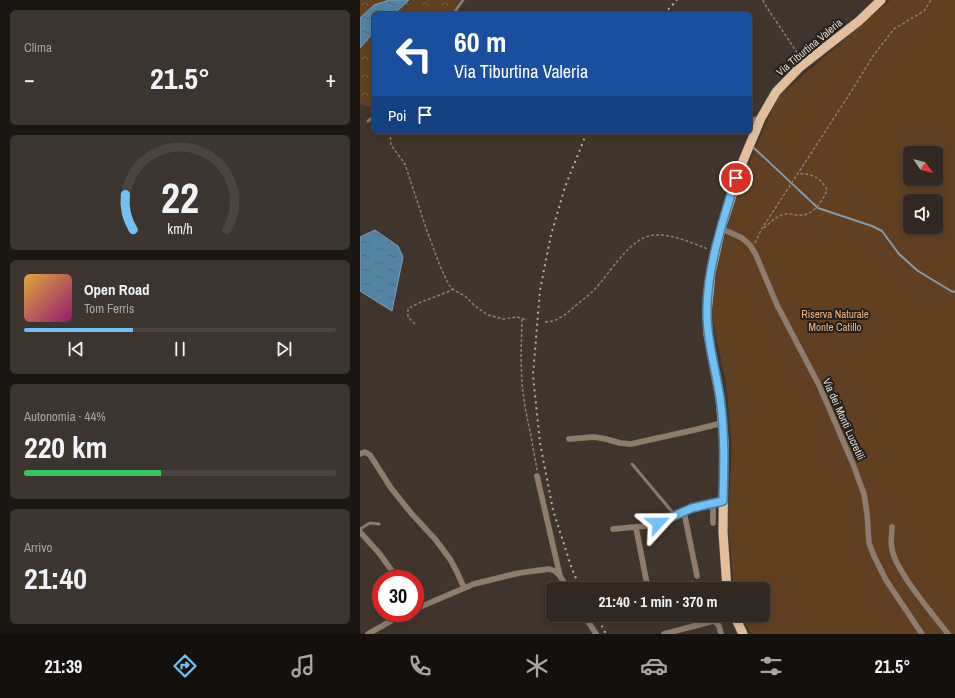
<!DOCTYPE html>
<html lang="it">
<meta charset="utf-8">
<style>
:root{--surface:#302821;--page:#3c342e;--text:#f1f3f6;--muted:#a8a6a5;--line:#4b443f;--accent:#71c1f5}
body{margin:0;font-family:"Archivo Narrow",sans-serif;background:var(--page);color:var(--text);height:100vh;display:flex;flex-direction:column;font-size:15px;white-space:nowrap}
*{box-sizing:border-box;margin:0}
p{font-size:13px;color:var(--muted)}
.icon{flex:none;width:22px;height:22px;fill:none;stroke:currentColor;stroke-width:2;stroke-linecap:round;stroke-linejoin:round}
.map{position:relative;flex:1;overflow:hidden}
.sheet{display:flex;flex-direction:column;gap:10px;padding:10px;background:#1a1612;width:360px}
.sheet>*{flex:none}
.banner{position:absolute;left:12px;top:12px;width:380px;height:122px;border-radius:6px;box-shadow:0 2px 10px #0003,0 0 0 1px var(--line);background:#1a4fa0;color:#fff;overflow:hidden}
.needle{width:26px;rotate:125deg}
.buttons{position:absolute;left:543px;top:146px;display:grid;gap:8px}
.buttons a{display:grid;place-items:center;width:40px;height:40px;border-radius:6px;background:var(--surface);box-shadow:0 2px 10px #0003,0 0 0 1px var(--line);font-size:20px}
.speed{position:absolute;left:12px;top:570px;display:flex;gap:8px;font-size:20px;font-weight:700;text-align:center}
.speed>*{display:grid;place-content:center;width:52px;height:52px;border-radius:50%;background:var(--surface);box-shadow:0 2px 10px #0003,0 0 0 1px var(--line);line-height:1}
.speed .limit{border:6px solid #d22;background:#fff;color:#111}
.pin{position:absolute;display:grid;place-items:center;width:34px;height:34px;color:#fff;margin:-17px;border:2px solid #fff;border-radius:50%;box-shadow:0 1px 4px #0007}
.me{position:absolute;width:44px;margin:-22px;rotate:66deg;stroke-linejoin:round;filter:drop-shadow(0 0 3px #0008)}
.turn{display:flex;align-items:center;gap:14px;height:84px;padding:0 16px;font-size:18px}
.turn .icon{width:52px;height:52px;stroke-width:2.5}
.turn b{display:block;font-size:28px;line-height:34px}
.then{display:flex;align-items:center;height:38px;padding:0 16px;background:#0003;gap:8px;font-size:15px}
.big{font-size:30px;font-weight:700;line-height:1.1}
.sheet .card{flex:1;display:flex;flex-direction:column;justify-content:center;gap:6px;min-width:0;padding:0 14px;border-radius:6px;background:var(--page)}
.sheet .dial{align-items:center;gap:0}
.dial svg{height:104px;overflow:visible;fill:none;stroke:var(--line);stroke-width:7;stroke-linecap:round;text-anchor:middle}
.dial text{fill:var(--text);stroke:none}
.song{display:flex;align-items:center;gap:12px}
.cover{width:48px;height:48px;border-radius:6px;background:linear-gradient(135deg,hsl(40 70% 55%),hsl(320 70% 35%))}
.played{height:4px;border-radius:2px;background:linear-gradient(90deg,var(--accent) 35%,var(--line) 35%)}
.keys{display:flex;justify-content:space-around;direction:ltr}
.heat{display:flex;justify-content:space-between;align-items:center;font-size:22px;direction:ltr}
.charge{height:6px;border-radius:3px;background:linear-gradient(90deg,#34c759 44%,var(--line) 0)}
.trip{position:absolute;left:186px;top:582px;width:224px;height:40px;border-radius:6px;background:var(--surface);box-shadow:0 2px 10px #0003,0 0 0 1px var(--line);font-weight:700;line-height:40px;text-align:center}
.tab-bar{display:flex;height:64px;justify-content:space-around;align-items:center;background:#13100d;color:var(--muted)}
.tab-bar .icon{width:28px;height:28px}
.tab-bar .selected{color:var(--accent)}
.tab-bar b{font-size:18px;color:var(--text)}
main{display:flex;flex:1;min-height:0}
.map>svg:first-child{display:block}
</style>
<main>
<section class="sheet">
<div class="card"><p>Clima</p>
<div class="heat"><a>−</a><b class="big">21.5°</b><a>+</a></div>
</div>
<div class="card dial"><svg viewBox="0 0 100 80">
<path d="M14 69A42 42 0 1 1 86 69"/>
<path d="M14 69A42 42 0 0 1 8 42" stroke="#71c1f5"/>
<text x="50" y="56" font-size="32" font-weight="700">22</text>
<text x="50" y="72" font-size="11">km/h</text>
</svg></div>
<div class="card">
<div class="song"><i class="cover"></i><div><b>Open Road</b><p>Tom Ferris</p></div></div>
<div class="played"></div>
<div class="keys"><svg class="icon" aria-label="previous" viewBox="0 0 24 24"><path d="M18 5L8 12l10 7zM5 5v14"/></svg><svg class="icon" aria-label="pause" viewBox="0 0 24 24"><path d="M8 5v14M16 5v14"/></svg><svg class="icon" aria-label="next" viewBox="0 0 24 24"><path d="M6 5l10 7-10 7zM19 5v14"/></svg></div>
</div>
<div class="card"><p>Autonomia · 44%</p><b class="big">220 km</b><div class="charge"></div></div>
<div class="card"><p>Arrivo</p><b class="big">21:40</b></div>
</section>
<div class="map">
<svg width="595" height="634" viewBox="0 0 595 634">
<defs>
<pattern id="forest-crowns" width="20" height="18" patternUnits="userSpaceOnUse"><rect width="20" height="18" fill="#604021"/><path d="M2 6a3 3 0 1 1 6 0M12 15a3 3 0 1 1 6 0" fill="none" stroke="#765b40"/></pattern>
<pattern id="water-ripples" width="26" height="14" patternUnits="userSpaceOnUse"><rect width="26" height="14" fill="#5283a3"/><path d="M2 4q2-2 4 0t4 0M15 11q2-2 4 0t4 0" fill="none" stroke="#4d6c80"/></pattern>
</defs>
<rect width="100%" height="100%" fill="#40352c"/>
<path fill="url(#forest-crowns)" d="M 0,0 L 99,0 L 91,14 L 14,14 L 14,108 L 0,104 Z"/>
<path fill="#604021" fill-rule="evenodd" d="M 530,0 L 595,0 L 595,634 L 391,634 L 381,615 L 403,615 L 403,589 L 374,589 L 368,525 L 372,446 L 366,382 L 351,314 L 358,265 L 376,194 L 417,98 ZM 550,153 L 576,153 L 576,179 L 550,179 ZM 550,201 L 576,201 L 576,227 L 550,227 Z"/>
<path fill="url(#water-ripples)" stroke="#7d9db2" d="M 29,0 L 49,0 L 34,14 L 14,14 L 14,32 L 0,48 L 0,18 L 14,5 Z
M 15,230 L 38,246 L 43,257 L 32,311 L 0,291 L 0,237 Z"/>
<g fill="none" stroke-linecap="round" stroke-linejoin="round">
<path stroke="#7d9db2" stroke-width="2" d="M 394,148 L 458,208 L 512,226 L 522,231 L 539,254 L 558,271 L 591,291 L 595,292"/>
<defs>
<path id="lane" d="M 93,14 L 103,0
M 8,121 L 14,117
M 272,464 L 314,514
M 0,529 L 10,523 L 19,524"/>
<path id="street" d="M 390,121 L 401,118
M 361,229 L 369,232 L 382,238 L 390,245 L 396,255 L 417,305 L 459,385 L 493,464 L 504,494 L 507,513 L 509,543 L 514,556 L 526,580 L 562,634
M 209,439 L 234,437 L 246,439 L 260,443 L 271,444 L 334,430 L 362,423
M 0,454 L 5,452 L 10,455 L 31,488 L 51,513 L 75,539 L 90,559 L 97,572 L 104,588
M 177,476 L 200,576 L 208,589
M 353,503 L 353,523
M 324,512 L 337,576
M 532,527 C 532,534 530,542 532,549 C 536,572 573,614 588,634
M 276,528 L 288,589
M 253,529 L 286,526 L 332,508 L 363,501
M 0,532 L 19,553 L 38,579
M 55,609 L 114,584 L 159,573 L 189,569 L 195,571 L 200,576
M 224,615 L 236,634
M 293,615 L 294,619
M 8,634 L 45,613
M 304,634 L 353,621 C 359,623 360,628 361,634"/>
<path id="primary" d="M 367,589 L 363,532 L 364,441 L 360,398 L 348,334 L 347,313 L 351,273 L 361,229 L 383,161 L 401,118 L 416,92 L 440,67 L 499,21 L 521,0
M 374,615 L 383,634"/>
</defs>
<use href="#lane" stroke="#5d534a" stroke-width="3.5"/>
<use href="#street" stroke="#5d534a" stroke-width="6"/>
<use href="#primary" stroke="#5d534a" stroke-width="10"/>
<path stroke="#898079" stroke-width="1.5" stroke-dasharray="3 2" stroke-linecap="butt" d="M 403,0 L 406,6 L 440,57
M 30,132 L 31,145 L 45,164 L 66,228 L 80,266 L 89,285 L 94,290 L 105,296 L 115,306 L 128,315 L 143,319 L 157,317 L 167,320
M 404,228 C 410,223 416,216 425,214 C 429,213 433,215 437,215 C 453,217 462,202 467,190 C 460,177 452,173 437,174
M 395,243 L 401,230 L 489,95 L 513,56 L 534,29 L 564,11 L 571,0
M 162,319 L 161,357 L 162,384 L 165,407 L 171,436 L 177,470
M 185,322 C 197,322 205,315 214,307 C 220,302 227,297 233,291 C 250,274 270,236 295,235 C 313,234 332,243 348,249
M 55,324 L 48,317 L 48,309 C 61,300 79,297 93,289"/>
<use href="#lane" stroke="#8e7c6c" stroke-width="2.5"/>
<use href="#street" stroke="#8e7c6c" stroke-width="5.5"/>
<use href="#primary" stroke="#e4bf9e" stroke-width="9"/>
<path stroke="#b8b0a9" stroke-width="2" stroke-dasharray="2 4" stroke-linecap="butt" d="M 304,14 L 317,0
M 221,589 L 212,569 L 193,510 L 180,443 L 173,375 L 180,290 L 191,235 L 205,187 L 227,132
M 236,615 L 246,634"/>
</g>
<g fill="none" stroke-linecap="round" stroke-linejoin="round">
<defs>
<path id="route" d="M 298,523 L 332,508 L 363,501 C 364,467 365,433 360,398 C 356,370 347,343 347,314 C 346,270 363,221 376,178"/>
</defs>
<use href="#route" stroke="#497d9f" stroke-width="10"/>
<use href="#route" stroke="#71c1f5" stroke-width="7"/>
</g>
<g text-anchor="middle" dominant-baseline="central" stroke-width="4" stroke-linejoin="round" paint-order="stroke">
<g font-size="11" fill="#e1dad4" stroke="#231e1a">
<text transform="translate(449 47) rotate(-40)">Via Tiburtina Valeria</text>
<text transform="translate(484 419) rotate(66)">Via dei Monti Lucretili</text>
</g>
<g font-size="11" fill="#f1b47a" stroke="#231e1a">
<text x="475" y="314">Riserva Naturale<tspan x="475" dy="13">Monte Catillo</tspan></text>
</g>
</g>
</svg>
<div class="buttons">
<a><svg class="needle" viewBox="-14 -14 28 28"><path d="M0-13l5 13h-10z" fill="#e53935"/><path d="M0 13l5-13h-10z" fill="#a8a6a5"/></svg></a>
<a><svg class="icon" aria-label="sound" viewBox="0 0 24 24"><path d="M4 9h4l5-4v14l-5-4H4zM17 9q2 3 0 6"/></svg></a>
</div>
<div class="speed"><div class="limit">30</div></div>
<div class="pin" style="left:376px;top:178px;background:#d93025"><svg class="icon" aria-label="arrive" viewBox="0 0 24 24"><path d="M6 21V4h12l-3 4 3 4H6"/></svg></div>
<svg class="me" style="left:298px;top:523px" viewBox="-20 -20 40 40"><path d="M0-17L14 15 0 8-14 15z" fill="#71c1f5" stroke="#fff" stroke-width="4"/></svg>
<div class="trip">21:40 · 1 min · 370 m</div>
<div class="banner">
<div class="turn"><svg class="icon" aria-label="left" viewBox="0 0 24 24"><path d="M17 20v-9H6M10 6l-5 5 5 5"/></svg><div><b>60 m</b>Via Tiburtina Valeria</div></div>
<div class="then">Poi<svg class="icon" aria-label="arrive" viewBox="0 0 24 24"><path d="M6 21V4h12l-3 4 3 4H6"/></svg></div>
</div>
</div>
</main>
<nav class="tab-bar">
<b>21:39</b>
<svg class="icon selected" aria-label="directions" viewBox="0 0 24 24"><path d="M12 3l9 9-9 9-9-9zM9 14v-3h6M13 9l2 2-2 2"/></svg>
<svg class="icon" aria-label="music" viewBox="0 0 24 24"><path d="M9 18V5l10-2v13"/><circle cx="6" cy="18" r="3"/><circle cx="16" cy="16" r="3"/></svg>
<svg class="icon" aria-label="phone" viewBox="0 0 24 24"><path d="M5 4h4l2 5-3 2q2 4 5 5l2-3 5 2v4C11 20 4 13 5 4z"/></svg>
<svg class="icon" aria-label="climate" viewBox="0 0 24 24"><path d="M12 3v18M4 7l16 10M4 17L20 7"/></svg>
<svg class="icon" aria-label="car" viewBox="0 0 24 24"><path d="M5 17H2v-5l4-1 3-4h7l3 4 3 1v5h-3M9 17h6M6 11h13"/><circle cx="7" cy="17" r="2"/><circle cx="17" cy="17" r="2"/></svg>
<svg class="icon" aria-label="filters" viewBox="0 0 24 24"><path d="M4 7h16M4 17h16"/><circle cx="9" cy="7" r="2"/><circle cx="15" cy="17" r="2"/></svg>
<b>21.5°</b>
</nav>
